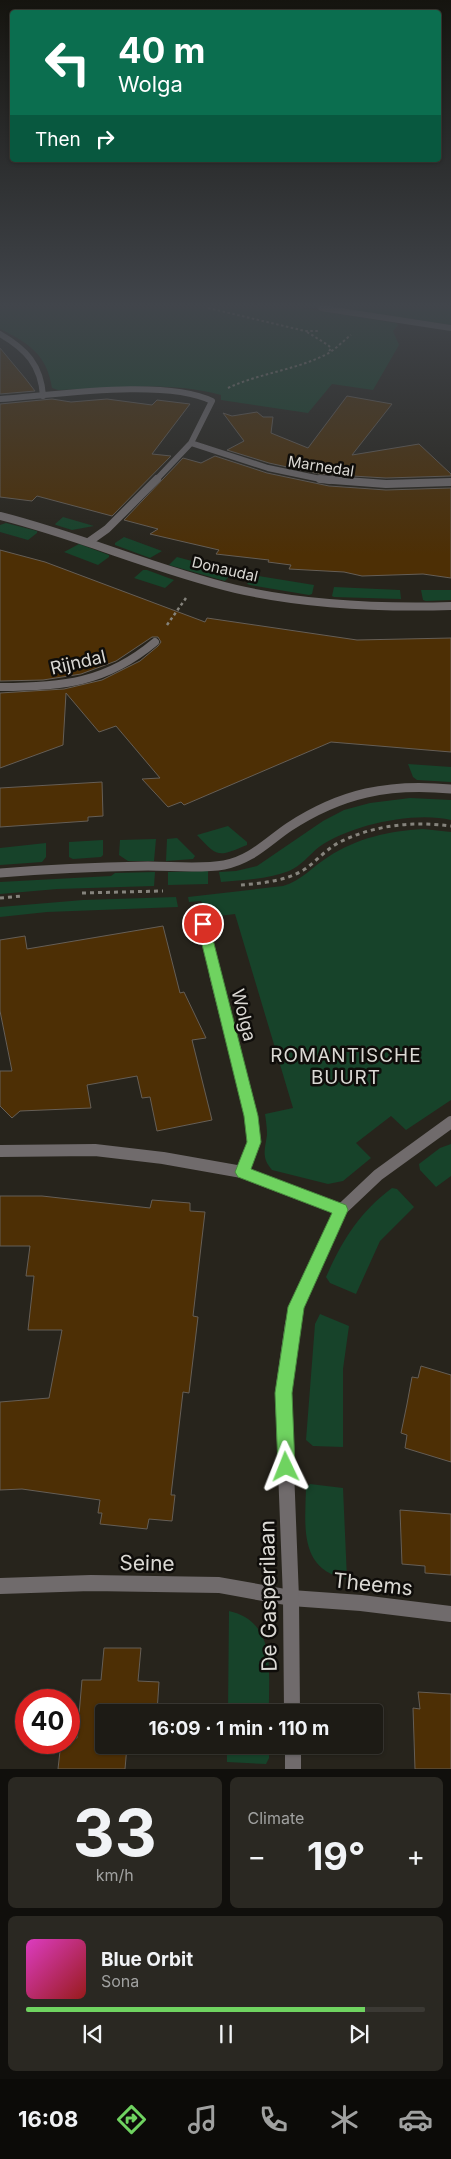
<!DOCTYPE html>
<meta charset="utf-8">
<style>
:root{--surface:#1d1b15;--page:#2a2822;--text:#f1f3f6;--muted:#a0a1a0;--line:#3b3934;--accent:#6fd360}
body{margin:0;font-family:Inter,sans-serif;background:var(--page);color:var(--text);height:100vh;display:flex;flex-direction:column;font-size:19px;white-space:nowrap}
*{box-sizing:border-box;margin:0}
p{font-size:16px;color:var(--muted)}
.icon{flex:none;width:28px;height:28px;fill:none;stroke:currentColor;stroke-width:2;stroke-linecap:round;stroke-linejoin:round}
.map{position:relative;height:1769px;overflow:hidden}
.panel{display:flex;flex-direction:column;gap:8px;padding:8px;background:#100f0c;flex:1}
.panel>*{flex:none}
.banner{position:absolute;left:10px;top:10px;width:431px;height:152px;border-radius:5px;box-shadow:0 1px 4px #0004,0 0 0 1px var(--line);background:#0b6e4f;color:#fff;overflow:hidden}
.speed{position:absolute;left:15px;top:1689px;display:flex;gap:10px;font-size:25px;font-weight:700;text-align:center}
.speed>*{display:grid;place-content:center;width:65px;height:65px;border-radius:50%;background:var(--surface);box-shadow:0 1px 4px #0004,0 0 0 1px var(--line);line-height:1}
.speed .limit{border:8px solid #d22;background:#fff;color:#111}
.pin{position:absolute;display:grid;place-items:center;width:42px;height:42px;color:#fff;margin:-21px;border:2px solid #fff;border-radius:50%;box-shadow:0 1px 5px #0007}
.me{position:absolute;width:55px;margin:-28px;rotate:358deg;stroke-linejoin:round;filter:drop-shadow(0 0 4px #0008)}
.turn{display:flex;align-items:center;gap:18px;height:105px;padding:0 25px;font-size:22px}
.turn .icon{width:65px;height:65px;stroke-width:2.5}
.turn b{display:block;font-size:35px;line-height:42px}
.then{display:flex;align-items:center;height:48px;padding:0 25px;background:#0003;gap:10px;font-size:19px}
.big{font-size:38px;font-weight:700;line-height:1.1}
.panel .tile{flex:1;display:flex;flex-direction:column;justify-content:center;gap:8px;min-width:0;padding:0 18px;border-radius:8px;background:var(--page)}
.panel .dial{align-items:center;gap:0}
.dial b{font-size:65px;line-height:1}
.song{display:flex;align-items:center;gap:15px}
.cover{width:60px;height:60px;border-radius:8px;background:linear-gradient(135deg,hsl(310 70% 55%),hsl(0 70% 35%))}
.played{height:5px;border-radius:2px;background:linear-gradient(90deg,var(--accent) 85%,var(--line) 85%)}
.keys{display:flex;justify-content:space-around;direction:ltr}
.heat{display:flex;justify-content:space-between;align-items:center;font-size:28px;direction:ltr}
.panel .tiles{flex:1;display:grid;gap:8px;grid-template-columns:1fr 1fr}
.tile:last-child{grid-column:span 2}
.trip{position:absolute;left:95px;top:1704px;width:288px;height:50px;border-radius:5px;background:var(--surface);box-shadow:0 1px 4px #0004,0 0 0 1px var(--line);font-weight:700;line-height:50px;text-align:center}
.tab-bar{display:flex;height:80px;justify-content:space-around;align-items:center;background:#0c0b08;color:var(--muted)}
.tab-bar .icon{width:35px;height:35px}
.tab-bar .on{color:var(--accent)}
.tab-bar b{font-size:22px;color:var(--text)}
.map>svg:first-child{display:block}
</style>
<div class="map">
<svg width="451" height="1769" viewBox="0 0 451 1769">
<rect width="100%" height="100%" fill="#27241c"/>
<path fill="#17432a" d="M 0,308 L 301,308 L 396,323 L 398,325 L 393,331 L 399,345 L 373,390 L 332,384 L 308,413 L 221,400 L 221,395 C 168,380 112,389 58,390 L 52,388 C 47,355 29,343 0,329 Z
M 340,308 L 451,308 L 451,325 Z
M 63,517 L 94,526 L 72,530 L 56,525 L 55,524 Z
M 6,523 L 37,531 L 37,533 L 28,540 L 0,532 L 0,525 Z
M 124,537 L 162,551 L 150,558 L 115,545 L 115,543 Z
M 79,544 L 109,555 L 109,557 L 98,565 L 64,552 Z
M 177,557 L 233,572 L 225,581 L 169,565 Z
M 143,570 L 147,570 L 174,580 L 165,588 L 134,578 Z
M 253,575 L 314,585 L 312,594 L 309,595 L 250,585 L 247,584 Z
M 334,587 L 400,590 L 401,599 L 334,597 L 332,596 Z
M 421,590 L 451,590 L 451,600 L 426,601 L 423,600 Z
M 408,764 L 451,767 L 451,782 L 417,780 L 413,777 Z
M 410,798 L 451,800 L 451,820 C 414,811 350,825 319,847 C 309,855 301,866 289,871 C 268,879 243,880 221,882 L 219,872 L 236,871 L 257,866 L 323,821 L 344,810 L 370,803 Z
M 228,826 L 247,842 L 247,845 C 218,857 218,858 197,835 Z
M 423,829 L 451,832 L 451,1100 L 406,1130 L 391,1116 L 356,1143 L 371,1158 L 343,1181 L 328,1184 L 272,1170 C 261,1158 265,1149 267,1135 C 267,1128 266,1121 265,1114 L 293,1108 L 235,914 L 211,917 L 201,901 L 189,902 L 188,897 L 283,886 C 301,881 312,867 328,857 C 357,838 389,831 423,829 Z
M 177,838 L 195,856 L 193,859 L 166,861 L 167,839 Z
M 156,839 L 154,861 L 128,861 L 119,855 L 120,840 Z
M 103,840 L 103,855 L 101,857 L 73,859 L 69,857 L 69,842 Z
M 46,843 L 46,857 L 42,862 L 0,865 L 0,848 Z
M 208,871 L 208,884 L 168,885 L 168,872 Z
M 155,872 L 154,886 L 57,889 L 0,894 L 0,882 L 111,876 L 115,873 Z
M 176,897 L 178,907 L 47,912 L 0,917 L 0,907 L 83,900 Z
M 451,1144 L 451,1176 L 436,1187 L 420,1170 L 419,1164 L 440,1148 Z
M 392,1188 L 397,1189 L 414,1207 L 380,1241 L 356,1294 L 330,1283 L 326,1277 C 343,1239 359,1213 392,1188 Z
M 320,1314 L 349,1326 L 343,1369 L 343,1447 L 313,1446 L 306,1440 L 315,1324 Z
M 310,1484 L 343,1488 L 347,1579 C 299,1570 305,1527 306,1488 Z
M 229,1611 C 278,1622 268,1673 269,1712 L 228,1712 Z
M 227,1745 L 269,1745 L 269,1758 L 266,1764 L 227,1762 Z"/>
<path fill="#4d2f05" stroke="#655e56" d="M 0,348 L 25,378 L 35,391 L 0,394 Z
M 347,396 L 392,404 L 352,455 L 419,444 L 451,474 L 451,476 L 386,478 L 319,474 L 269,463 L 227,450 L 244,441 L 223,413 L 232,416 L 257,412 L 263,417 L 273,417 L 271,433 L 308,448 Z
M 52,399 L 71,402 L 107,399 L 152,405 L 157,400 L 190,404 L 152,454 L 171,456 L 112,516 L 37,496 L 32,501 L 0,497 L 0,404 Z
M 215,456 L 267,473 L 329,486 L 386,490 L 451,488 L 451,578 L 423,574 L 362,576 L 344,572 L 289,569 L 291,565 L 268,562 L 269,560 L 216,554 L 219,550 L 150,534 L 158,529 L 124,520 L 183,458 L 201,463 Z
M 0,550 L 45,562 L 205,622 L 207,618 L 357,640 L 451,638 L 451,752 L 331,742 L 184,805 L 181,802 L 168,807 L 142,779 L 160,778 L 116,726 L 99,732 L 66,693 L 63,745 L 0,768 L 0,693 L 64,689 L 102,680 L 140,661 L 158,646 L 161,642 L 158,637 L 152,637 L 116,661 L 81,674 L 43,680 L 0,681 Z
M 102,782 L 103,816 L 88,817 L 88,821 L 0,827 L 0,788 Z
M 163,926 L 180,993 L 184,992 L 206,1038 L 192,1040 L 212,1120 L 157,1131 L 150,1097 L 142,1098 L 137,1076 L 87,1085 L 91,1108 L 20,1111 L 12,1118 L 0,1106 L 0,1071 L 12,1071 L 0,1011 L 0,940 L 25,936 L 27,949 Z
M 0,1196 L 42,1196 L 150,1208 L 152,1200 L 190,1203 L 190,1211 L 205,1212 L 193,1316 L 198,1317 L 189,1393 L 183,1392 L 171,1495 L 175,1495 L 172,1521 L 149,1519 L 147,1529 L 100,1524 L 102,1513 L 98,1513 L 100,1500 L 22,1489 L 0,1490 L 0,1402 L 49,1398 L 62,1330 L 28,1330 L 34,1276 L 26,1276 L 30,1246 L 0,1246 Z
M 421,1366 L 451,1375 L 451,1462 L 405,1448 L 407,1435 L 401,1433 L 407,1404 L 412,1377 L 418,1378 Z
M 400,1510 L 451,1514 L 451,1575 L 425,1573 L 425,1566 L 402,1564 Z
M 104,1648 L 141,1648 L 138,1681 L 159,1682 L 157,1712 L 162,1712 L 104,1712 L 104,1745 L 165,1745 L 165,1748 L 127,1746 L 125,1769 L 58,1769 L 61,1742 L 69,1742 L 69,1738 L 77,1738 L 82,1680 L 101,1680 Z
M 418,1692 L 451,1694 L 451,1769 L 415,1769 L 413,1708 L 420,1709 Z"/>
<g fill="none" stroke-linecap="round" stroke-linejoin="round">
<path stroke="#85837c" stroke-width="2" stroke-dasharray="2.5 2.5" stroke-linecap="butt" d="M 208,308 L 305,331 L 320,331
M 307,332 L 328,345 L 331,348 L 328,353
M 228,388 C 260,373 296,370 327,354 C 336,349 343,341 351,335"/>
<path stroke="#85837c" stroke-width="2.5" stroke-dasharray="3 3" stroke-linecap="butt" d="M 167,625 L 186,598"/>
<path stroke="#85837c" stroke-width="3" stroke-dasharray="4 4" stroke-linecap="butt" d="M 241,885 C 263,883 289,881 308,867 C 318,859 326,850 338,843 C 373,825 412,821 451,826
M 82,893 L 163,891
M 0,898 L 23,896"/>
<path stroke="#706b6c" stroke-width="6" d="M 321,308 L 451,328
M 0,334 C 26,349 41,365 43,396
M 0,399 C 54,395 165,378 212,401 L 191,443 L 155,481
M 191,443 L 268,468 L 330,481"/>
<path stroke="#706b6c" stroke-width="8" d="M 320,479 L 386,484 L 451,482
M 90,541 L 107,529 L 157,479
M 0,687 C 62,687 106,683 155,642"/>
<path stroke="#706b6c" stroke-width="9" d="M 203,924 L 216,975"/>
<path stroke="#706b6c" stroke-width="12" d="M 215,974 L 251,1116 L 254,1142 L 242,1172
M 0,1151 L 95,1150 L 163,1158 L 242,1172 L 341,1210"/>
<path stroke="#706b6c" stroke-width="16" d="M 0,1586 L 91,1583 L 219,1585 L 291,1598 L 361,1603 L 451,1614"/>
<path stroke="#706b6c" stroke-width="8" d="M 0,516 C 80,536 156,570 236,589 C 306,605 379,608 451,606"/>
<path stroke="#706b6c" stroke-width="9" d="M 0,873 C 49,869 98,867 148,866 C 172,866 201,869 224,865 C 251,860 267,842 289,827 C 341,793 389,783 451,789"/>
<path stroke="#706b6c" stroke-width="12" d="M 293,1326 L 296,1307 L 341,1210 L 378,1175 L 451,1122"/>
<path stroke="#706b6c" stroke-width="16" d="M 292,1712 L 291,1598 L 283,1393 L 293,1324
M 293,1745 L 293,1769"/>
</g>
<linearGradient id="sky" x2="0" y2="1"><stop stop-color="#15140f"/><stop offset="0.55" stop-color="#41454b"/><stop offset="1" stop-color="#41454b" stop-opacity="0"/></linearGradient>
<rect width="451" height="555" fill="url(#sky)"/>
<path fill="#6fd360" stroke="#48893e" d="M 203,919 L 209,924 L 258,1116 L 261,1142 L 251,1169 L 346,1205 L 348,1210 L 304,1308 L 292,1393 L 295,1467 L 292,1473 L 286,1476 L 280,1473 L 278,1467 L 275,1393 L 288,1307 L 332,1213 L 238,1177 L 235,1172 L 247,1142 L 244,1116 L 197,924 Z"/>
<g text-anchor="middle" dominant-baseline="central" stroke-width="5" stroke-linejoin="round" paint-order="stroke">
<g font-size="15" fill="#dbd9d4" stroke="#0f0d0a">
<text transform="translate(321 466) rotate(9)">Marnedal</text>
<text transform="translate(225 569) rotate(13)">Donaudal</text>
</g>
<g font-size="18" fill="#dbd9d4" stroke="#0f0d0a">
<text transform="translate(78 662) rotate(-13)">Rijndal</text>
<text transform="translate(244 1015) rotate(76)">Wolga</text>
</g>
<g font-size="19" letter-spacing="1" fill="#dbd9d4" stroke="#0f0d0a">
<text x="346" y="1055">ROMANTISCHE<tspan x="346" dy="22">BUURT</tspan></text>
</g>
<g font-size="21" fill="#dbd9d4" stroke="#0f0d0a">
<text transform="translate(147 1563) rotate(1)">Seine</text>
<text transform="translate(373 1584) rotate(6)">Theems</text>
<text transform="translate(268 1596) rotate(-91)">De Gasperilaan</text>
</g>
</g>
</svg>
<div class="speed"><div class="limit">40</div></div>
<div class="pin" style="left:203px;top:924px;background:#d93025"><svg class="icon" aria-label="arrive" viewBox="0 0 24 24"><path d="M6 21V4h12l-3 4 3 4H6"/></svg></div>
<svg class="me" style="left:286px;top:1467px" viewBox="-20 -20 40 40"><path d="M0-17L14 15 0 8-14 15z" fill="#6fd360" stroke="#fff" stroke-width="4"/></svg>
<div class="trip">16:09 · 1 min · 110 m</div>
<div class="banner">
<div class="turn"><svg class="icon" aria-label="left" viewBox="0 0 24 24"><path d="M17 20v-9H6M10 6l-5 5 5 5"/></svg><div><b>40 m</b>Wolga</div></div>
<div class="then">Then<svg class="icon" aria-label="right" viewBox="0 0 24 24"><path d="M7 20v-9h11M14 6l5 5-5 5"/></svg></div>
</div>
</div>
<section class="panel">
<div class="tiles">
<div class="tile dial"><b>33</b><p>km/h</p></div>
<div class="tile"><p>Climate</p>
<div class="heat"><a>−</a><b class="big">19°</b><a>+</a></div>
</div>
<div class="tile">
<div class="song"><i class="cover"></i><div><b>Blue Orbit</b><p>Sona</p></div></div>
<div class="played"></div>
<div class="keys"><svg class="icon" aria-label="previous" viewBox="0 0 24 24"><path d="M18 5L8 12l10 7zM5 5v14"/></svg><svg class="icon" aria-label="pause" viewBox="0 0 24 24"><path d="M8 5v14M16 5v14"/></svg><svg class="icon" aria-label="next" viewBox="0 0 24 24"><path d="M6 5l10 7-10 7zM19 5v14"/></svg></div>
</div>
</div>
</section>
<nav class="tab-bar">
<b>16:08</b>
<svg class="icon on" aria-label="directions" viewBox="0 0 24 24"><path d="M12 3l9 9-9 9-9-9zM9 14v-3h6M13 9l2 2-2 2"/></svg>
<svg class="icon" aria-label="music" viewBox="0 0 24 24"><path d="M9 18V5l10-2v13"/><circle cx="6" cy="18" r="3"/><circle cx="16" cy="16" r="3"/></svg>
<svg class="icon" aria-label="phone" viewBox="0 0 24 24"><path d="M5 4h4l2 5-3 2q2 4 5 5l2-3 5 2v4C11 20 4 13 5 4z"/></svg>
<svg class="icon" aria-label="climate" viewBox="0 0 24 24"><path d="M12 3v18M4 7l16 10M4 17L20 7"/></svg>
<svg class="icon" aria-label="car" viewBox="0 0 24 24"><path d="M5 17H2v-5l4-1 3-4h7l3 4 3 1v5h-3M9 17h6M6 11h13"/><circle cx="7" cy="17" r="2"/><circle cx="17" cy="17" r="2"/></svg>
</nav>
